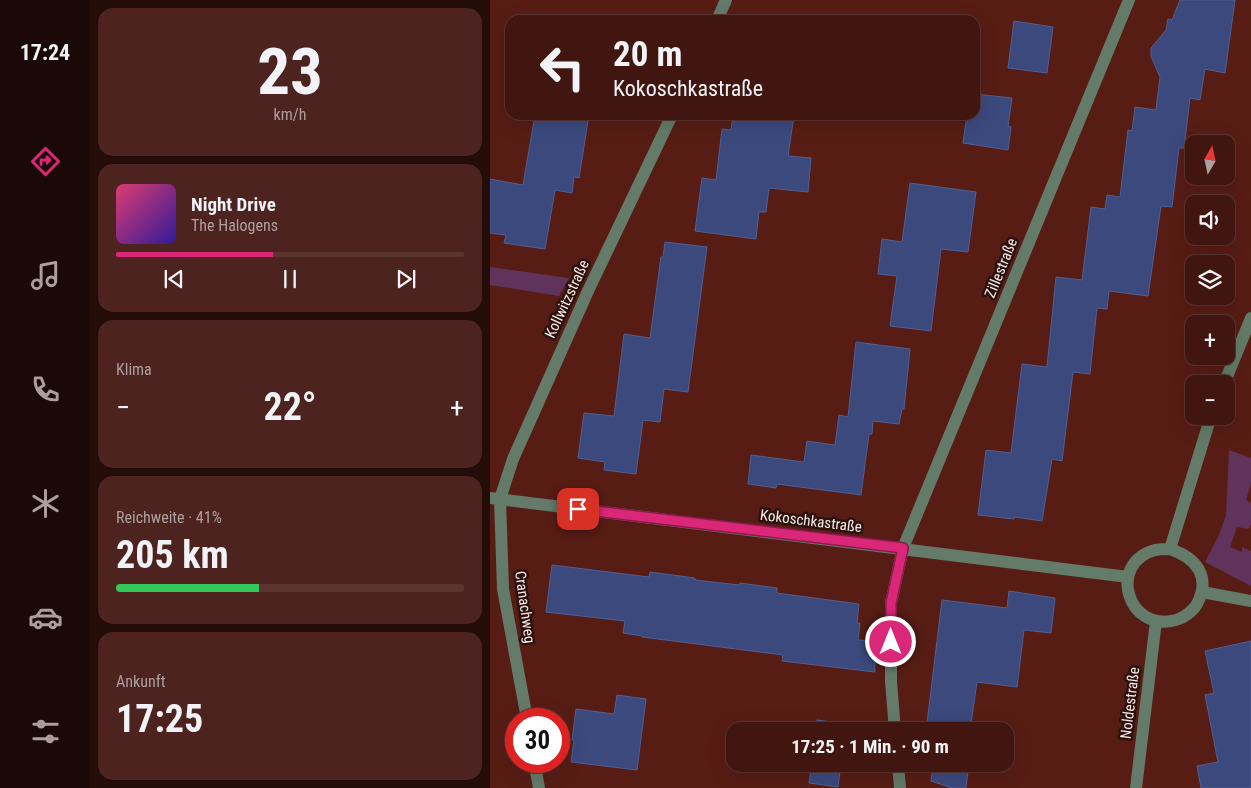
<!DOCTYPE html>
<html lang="de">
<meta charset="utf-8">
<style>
:root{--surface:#411610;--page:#4c231e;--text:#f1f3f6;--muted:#ae9f9f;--line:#5a3530;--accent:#db2777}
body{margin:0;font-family:"Roboto Condensed",sans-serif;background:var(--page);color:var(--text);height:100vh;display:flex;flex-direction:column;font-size:19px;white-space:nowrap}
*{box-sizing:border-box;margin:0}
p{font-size:16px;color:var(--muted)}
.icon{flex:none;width:28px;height:28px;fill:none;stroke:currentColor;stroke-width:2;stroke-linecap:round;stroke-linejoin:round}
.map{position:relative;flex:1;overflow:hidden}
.panel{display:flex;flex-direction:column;gap:8px;padding:8px;background:#240c09;width:400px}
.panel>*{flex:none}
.hud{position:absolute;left:15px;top:15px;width:475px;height:105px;border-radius:15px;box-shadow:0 5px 20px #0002,0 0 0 1px var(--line);background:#411610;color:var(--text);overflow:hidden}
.needle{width:32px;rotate:9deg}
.controls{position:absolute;left:695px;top:135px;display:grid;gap:10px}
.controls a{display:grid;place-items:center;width:50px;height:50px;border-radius:10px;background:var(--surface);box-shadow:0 5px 20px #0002,0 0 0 1px var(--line);font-size:25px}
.speed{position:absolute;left:15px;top:708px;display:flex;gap:10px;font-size:25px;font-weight:700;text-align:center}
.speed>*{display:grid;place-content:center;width:65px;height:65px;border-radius:50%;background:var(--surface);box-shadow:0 5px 20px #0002,0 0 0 1px var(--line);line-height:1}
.speed .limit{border:8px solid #d22;background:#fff;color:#111}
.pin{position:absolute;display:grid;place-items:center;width:42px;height:42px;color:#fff;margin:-21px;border-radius:10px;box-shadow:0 2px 8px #0006}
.me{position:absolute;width:55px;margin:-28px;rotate:0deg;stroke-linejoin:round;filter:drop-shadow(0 0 4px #0008)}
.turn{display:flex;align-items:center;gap:18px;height:105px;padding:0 25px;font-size:22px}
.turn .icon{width:65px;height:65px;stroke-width:2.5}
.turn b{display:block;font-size:35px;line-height:42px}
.big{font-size:38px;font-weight:700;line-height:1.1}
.panel .widget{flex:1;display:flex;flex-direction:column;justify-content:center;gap:8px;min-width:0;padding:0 18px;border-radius:15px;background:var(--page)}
.panel .dial{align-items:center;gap:0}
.dial b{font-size:65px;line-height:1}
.song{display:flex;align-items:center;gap:15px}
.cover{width:60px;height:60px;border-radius:8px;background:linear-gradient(135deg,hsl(340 70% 55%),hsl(250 70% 35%))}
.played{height:5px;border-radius:2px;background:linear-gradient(90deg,var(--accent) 45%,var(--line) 45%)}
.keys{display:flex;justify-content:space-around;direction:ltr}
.heat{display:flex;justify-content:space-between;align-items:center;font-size:28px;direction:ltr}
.charge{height:8px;border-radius:4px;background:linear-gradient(90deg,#34c759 41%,var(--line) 0)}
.trip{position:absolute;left:236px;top:722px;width:288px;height:50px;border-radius:15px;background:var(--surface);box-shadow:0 5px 20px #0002,0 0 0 1px var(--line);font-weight:700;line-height:50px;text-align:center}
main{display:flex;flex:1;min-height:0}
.tab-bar{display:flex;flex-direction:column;width:90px;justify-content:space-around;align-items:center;background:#1a0906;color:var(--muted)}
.tab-bar .icon{width:35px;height:35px}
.tab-bar .selected{color:var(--accent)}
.tab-bar b{font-size:22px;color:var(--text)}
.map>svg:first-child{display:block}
</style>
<main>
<nav class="tab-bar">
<b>17:24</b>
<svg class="icon selected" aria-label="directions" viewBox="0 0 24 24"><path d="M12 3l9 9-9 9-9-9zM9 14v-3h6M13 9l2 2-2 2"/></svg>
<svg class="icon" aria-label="music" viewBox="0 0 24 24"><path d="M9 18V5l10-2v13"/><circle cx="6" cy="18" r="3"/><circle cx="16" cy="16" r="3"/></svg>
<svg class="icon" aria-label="phone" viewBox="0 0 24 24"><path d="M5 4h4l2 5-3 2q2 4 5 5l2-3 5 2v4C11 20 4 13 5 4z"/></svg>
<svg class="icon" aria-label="climate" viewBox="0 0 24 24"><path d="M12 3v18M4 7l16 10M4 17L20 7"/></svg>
<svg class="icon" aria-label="car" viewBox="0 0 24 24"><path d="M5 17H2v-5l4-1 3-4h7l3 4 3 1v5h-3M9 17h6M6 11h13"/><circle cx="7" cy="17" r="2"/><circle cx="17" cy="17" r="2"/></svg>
<svg class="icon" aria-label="filters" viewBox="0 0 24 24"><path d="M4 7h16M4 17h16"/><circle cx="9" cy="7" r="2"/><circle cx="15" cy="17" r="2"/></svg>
</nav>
<section class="panel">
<div class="widget dial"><b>23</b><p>km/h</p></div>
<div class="widget">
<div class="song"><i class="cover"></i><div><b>Night Drive</b><p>The Halogens</p></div></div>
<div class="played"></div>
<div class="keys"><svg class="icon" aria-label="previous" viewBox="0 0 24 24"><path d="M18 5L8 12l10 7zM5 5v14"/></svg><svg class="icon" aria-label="pause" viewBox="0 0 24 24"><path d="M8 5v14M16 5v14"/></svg><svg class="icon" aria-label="next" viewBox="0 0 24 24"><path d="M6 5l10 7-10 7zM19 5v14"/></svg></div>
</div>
<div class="widget"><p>Klima</p>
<div class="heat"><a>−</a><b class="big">22°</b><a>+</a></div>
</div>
<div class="widget"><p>Reichweite · 41%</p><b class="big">205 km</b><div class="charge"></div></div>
<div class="widget"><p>Ankunft</p><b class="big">17:25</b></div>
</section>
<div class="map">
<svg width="761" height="788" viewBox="0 0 761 788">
<rect width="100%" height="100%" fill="#571d15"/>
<path fill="#60335c" d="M 0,267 L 79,278 L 69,296 L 0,285 Z
M 739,450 L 761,458 L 761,484 L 756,500 L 761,503 L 761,524 L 759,529 L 747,527 L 740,547 L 752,552 L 752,547 L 761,551 L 761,586 L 715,562 L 729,535 L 736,515 Z"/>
<path fill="#3b497d" stroke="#505f95" d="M 690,0 L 745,0 L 735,73 L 715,69 L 710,100 L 700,98 L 694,148 L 689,148 L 682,207 L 671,206 L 658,296 L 619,291 L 617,309 L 607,308 L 600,374 L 583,372 L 572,461 L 562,459 L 552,521 L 524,517 L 524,519 L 488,515 L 496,450 L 521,453 L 532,364 L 557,367 L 566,277 L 592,280 L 601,207 L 615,209 L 617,195 L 630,197 L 638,130 L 642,131 L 645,107 L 666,110 L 670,77 L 661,56 L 661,48 L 676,30 L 678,19 L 682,20 Z
M 524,21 L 563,27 L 557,73 L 518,68 Z
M 485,94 L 522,98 L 518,126 L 521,127 L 518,150 L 473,143 L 477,115 L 485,115 Z
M 45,115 L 99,115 L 89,178 L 84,177 L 82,193 L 65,190 L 55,249 L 14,243 L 16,235 L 0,233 L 0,179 L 33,185 Z
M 243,115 L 304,115 L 298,156 L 321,158 L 318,192 L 279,188 L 276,212 L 269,212 L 266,239 L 205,231 L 212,178 L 226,180 L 232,129 L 241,130 Z
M 420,183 L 486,192 L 478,252 L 451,249 L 441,331 L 400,326 L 407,276 L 388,274 L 392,239 L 412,242 Z
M 175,242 L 217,247 L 198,392 L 174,389 L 170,422 L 153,420 L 146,474 L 114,470 L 115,462 L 88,458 L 94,413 L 124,416 L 134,334 L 160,338 L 171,257 L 173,257 Z
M 366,342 L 420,349 L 414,409 L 412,409 L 409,424 L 383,421 L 382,434 L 379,434 L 371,495 L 287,484 L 286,488 L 258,484 L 261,455 L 314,462 L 317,441 L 345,445 L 349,415 L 358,417 Z
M 62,565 L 159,577 L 160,572 L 205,578 L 205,580 L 249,585 L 250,583 L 287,588 L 287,593 L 369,604 L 367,623 L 370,623 L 368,640 L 384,641 L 385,672 L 292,661 L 293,655 L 152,637 L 152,636 L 133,633 L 135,621 L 56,612 Z
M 519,591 L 565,598 L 561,633 L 534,630 L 527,687 L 487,682 L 480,731 L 436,731 L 452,600 L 517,608 Z
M 761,641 L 761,788 L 711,788 L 707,766 L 728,762 L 715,695 L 724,693 L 715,651 Z
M 127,695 L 156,699 L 147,770 L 81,762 L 84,740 L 82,740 L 86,709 L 124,714 Z
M 327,720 L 357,724 L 356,731 L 325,731 Z
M 322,764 L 351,764 L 348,787 L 319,783 Z
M 443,764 L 479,764 L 476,788 L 462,788 L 441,781 Z"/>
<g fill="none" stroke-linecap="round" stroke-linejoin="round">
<path stroke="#637b68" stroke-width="12" d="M 227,20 L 236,0
M 734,384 L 761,318
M 0,498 L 638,577
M 680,549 C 707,558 721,577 707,604 C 703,611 694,618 686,620 C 637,633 617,563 665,550 C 670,549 676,549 680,549 Z
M 680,549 L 721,416
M 712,592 L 761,601
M 37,719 L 13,589 L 10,499 L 23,459 L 98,291 L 182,115
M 405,731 L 401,681 L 401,603 L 413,548 L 639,0
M 44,761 L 49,788
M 408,764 L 410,788
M 646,788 L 666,621"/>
</g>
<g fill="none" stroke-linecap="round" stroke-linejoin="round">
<defs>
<path id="route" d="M 88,509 L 413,548 L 401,603 L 401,642"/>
</defs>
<use href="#route" stroke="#8e194d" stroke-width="12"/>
<use href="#route" stroke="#db2777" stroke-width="9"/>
</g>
<g text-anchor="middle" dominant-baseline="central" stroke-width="5" stroke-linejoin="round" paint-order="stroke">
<g font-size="15" fill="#faeae7" stroke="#2c120e">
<text transform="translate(511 268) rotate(-68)">Zillestraße</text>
<text transform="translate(77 299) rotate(-65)">Kollwitzstraße</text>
<text transform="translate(321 521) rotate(7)">Kokoschkastraße</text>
<text transform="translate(35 607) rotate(82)">Cranachweg</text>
<text transform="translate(640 703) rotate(-83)">Noldestraße</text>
</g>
</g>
</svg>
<div class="controls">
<a><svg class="needle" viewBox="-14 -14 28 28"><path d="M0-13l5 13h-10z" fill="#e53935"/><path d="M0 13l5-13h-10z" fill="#ae9f9f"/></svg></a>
<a><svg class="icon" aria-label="sound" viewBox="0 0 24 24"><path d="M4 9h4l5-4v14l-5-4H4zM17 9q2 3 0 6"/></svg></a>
<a><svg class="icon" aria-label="layers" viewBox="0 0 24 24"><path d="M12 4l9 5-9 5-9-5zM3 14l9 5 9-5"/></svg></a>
<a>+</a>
<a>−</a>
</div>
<div class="speed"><div class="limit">30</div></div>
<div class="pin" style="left:88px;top:509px;background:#d93025"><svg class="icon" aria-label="arrive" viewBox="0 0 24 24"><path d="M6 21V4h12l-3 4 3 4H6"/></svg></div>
<svg class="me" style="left:401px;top:642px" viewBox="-20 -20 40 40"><circle r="17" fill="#db2777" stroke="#fff" stroke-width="3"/><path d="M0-11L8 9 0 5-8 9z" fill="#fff"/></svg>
<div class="trip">17:25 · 1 Min. · 90 m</div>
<div class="hud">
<div class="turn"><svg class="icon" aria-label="left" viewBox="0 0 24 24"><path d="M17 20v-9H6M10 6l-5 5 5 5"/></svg><div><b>20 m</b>Kokoschkastraße</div></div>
</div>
</div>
</main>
